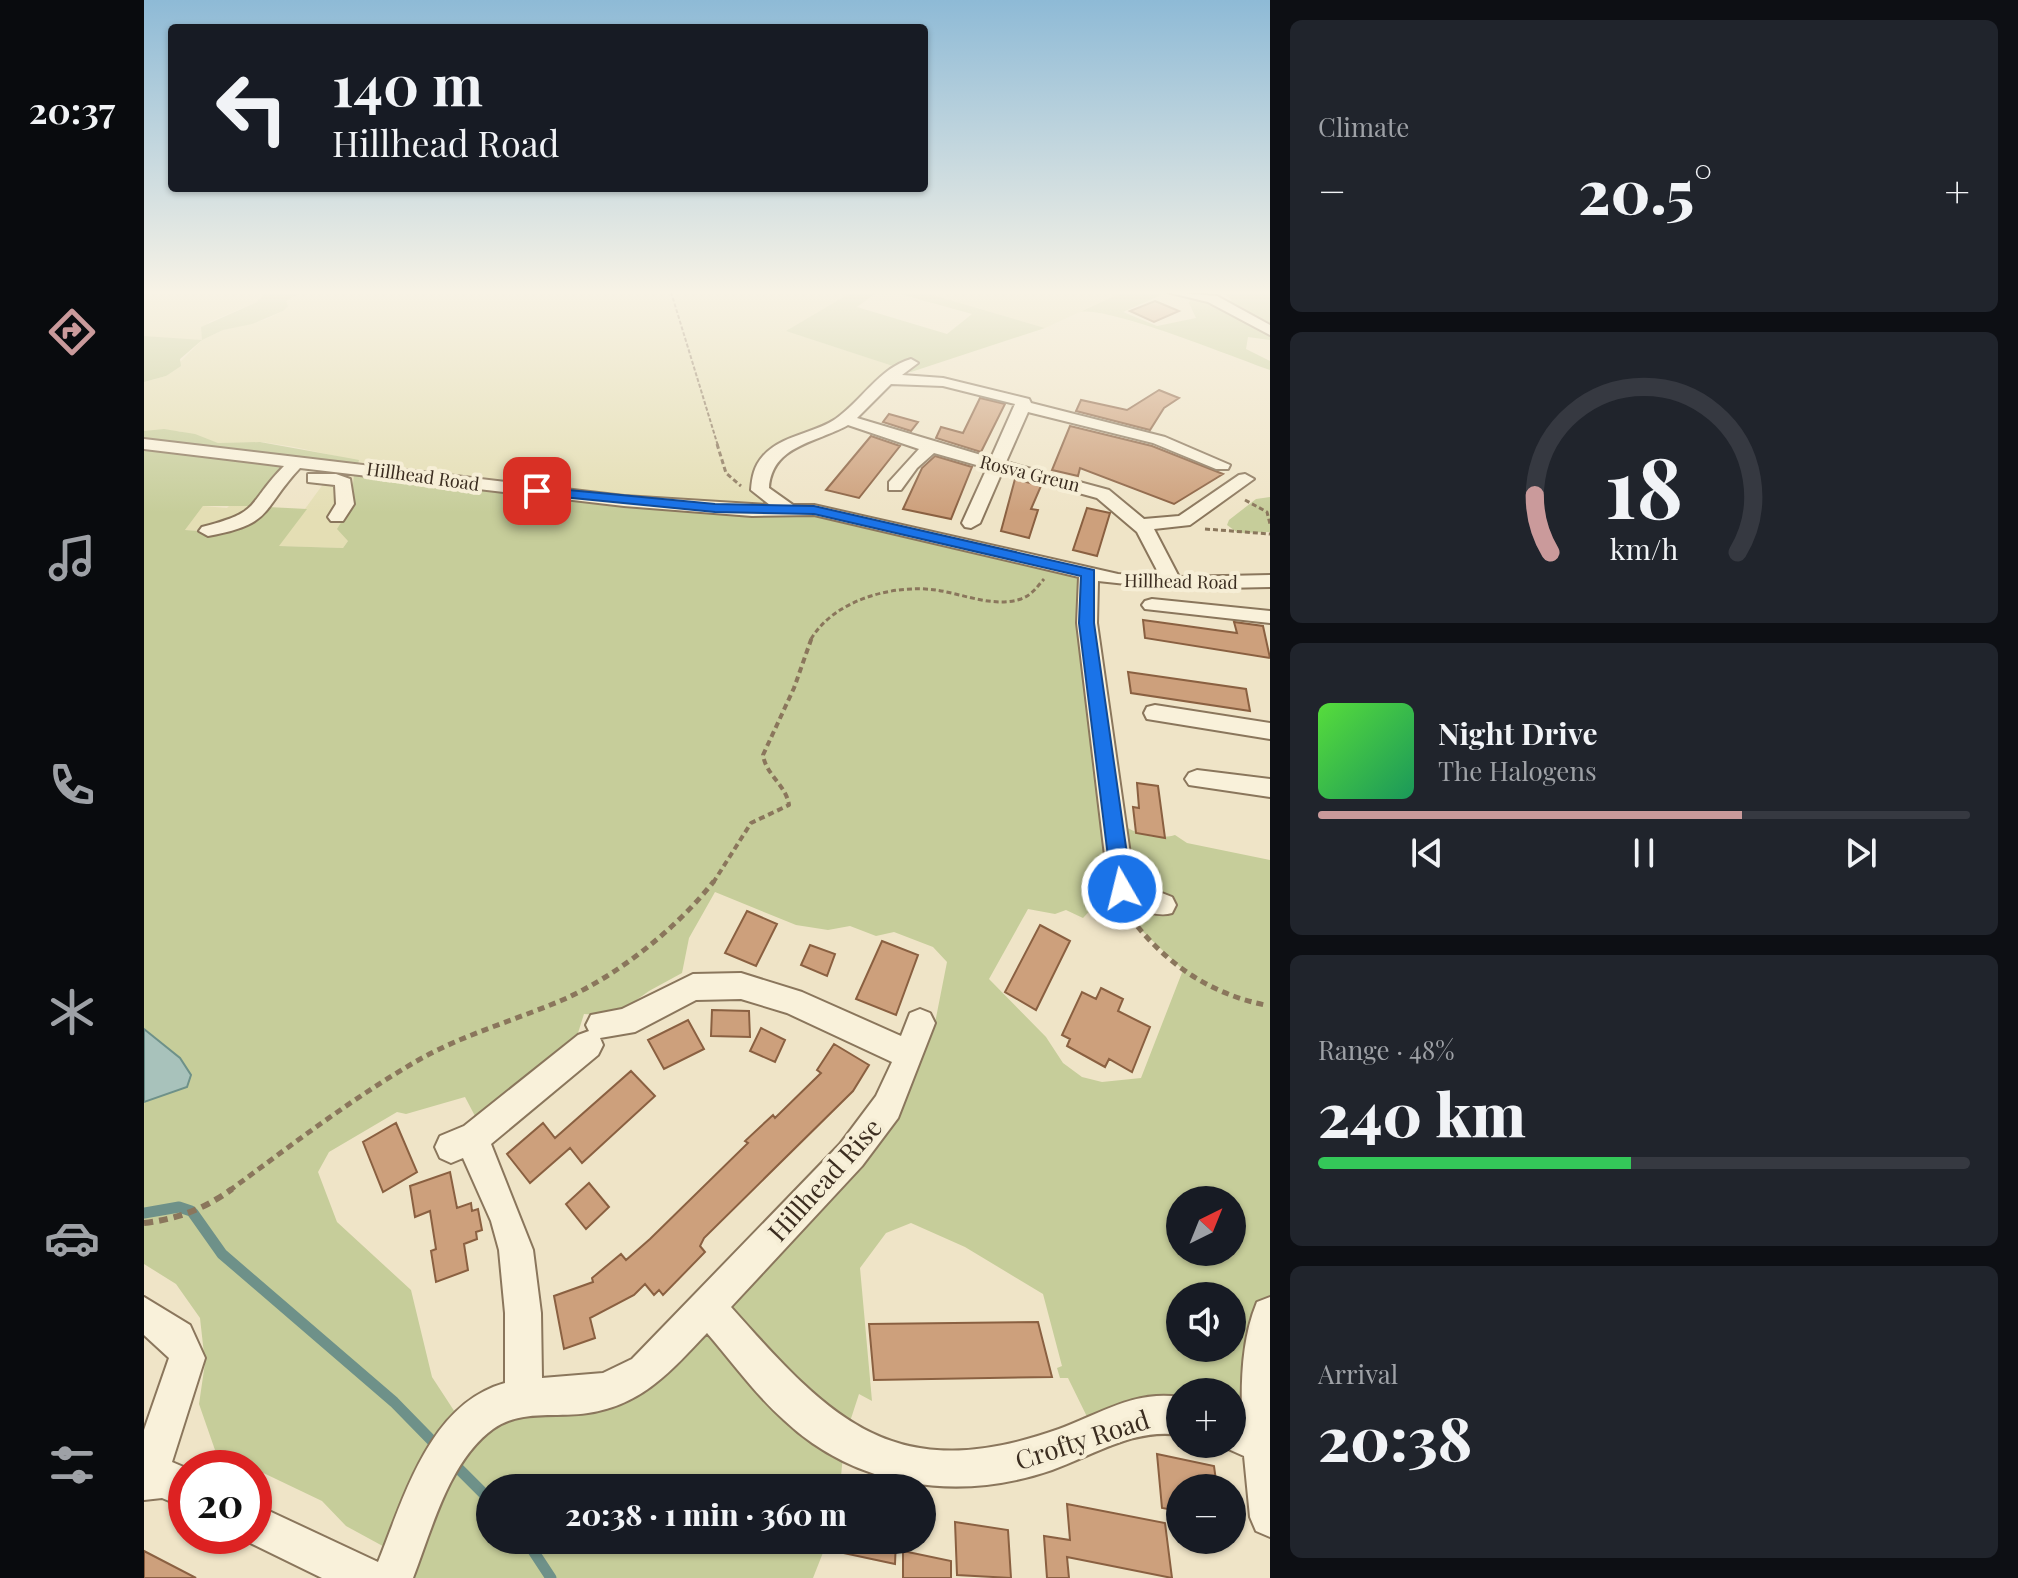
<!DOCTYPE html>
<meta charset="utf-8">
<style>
:root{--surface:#171b24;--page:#20242c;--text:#f1f3f6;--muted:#9ea1a6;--line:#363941;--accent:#ca9a9b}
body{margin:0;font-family:"Playfair Display",serif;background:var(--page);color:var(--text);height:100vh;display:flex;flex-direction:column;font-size:30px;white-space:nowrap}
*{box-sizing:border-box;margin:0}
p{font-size:26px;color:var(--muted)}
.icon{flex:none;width:44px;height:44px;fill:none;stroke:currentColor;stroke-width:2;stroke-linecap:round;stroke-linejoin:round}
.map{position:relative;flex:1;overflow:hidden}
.side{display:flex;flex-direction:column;gap:20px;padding:20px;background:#0d0f14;width:748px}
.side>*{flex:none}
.top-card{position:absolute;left:24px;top:24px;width:760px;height:168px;border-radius:8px;box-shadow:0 2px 6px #0004;background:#171b24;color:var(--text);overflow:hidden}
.needle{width:52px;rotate:43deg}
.fabs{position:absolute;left:1022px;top:1186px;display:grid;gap:16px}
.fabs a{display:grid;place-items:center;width:80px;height:80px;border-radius:50%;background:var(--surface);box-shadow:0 2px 6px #0004;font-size:40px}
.speed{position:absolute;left:24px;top:1450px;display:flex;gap:16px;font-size:40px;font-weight:700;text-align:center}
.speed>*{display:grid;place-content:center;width:104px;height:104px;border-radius:50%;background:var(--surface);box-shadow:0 2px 6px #0004;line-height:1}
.speed .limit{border:12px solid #d22;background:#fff;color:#111}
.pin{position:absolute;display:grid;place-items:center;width:68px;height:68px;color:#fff;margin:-34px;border-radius:16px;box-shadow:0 4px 12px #0006}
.me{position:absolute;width:88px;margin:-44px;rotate:352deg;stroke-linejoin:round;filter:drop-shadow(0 0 6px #0008)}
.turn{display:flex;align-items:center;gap:28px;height:168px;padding:0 32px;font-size:36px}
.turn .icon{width:104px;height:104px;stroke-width:2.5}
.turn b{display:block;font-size:56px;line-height:68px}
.big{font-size:60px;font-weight:800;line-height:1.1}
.side .tile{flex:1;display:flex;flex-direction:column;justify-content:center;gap:12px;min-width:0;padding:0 28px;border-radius:12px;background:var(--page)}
.side .dial{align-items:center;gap:0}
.dial svg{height:208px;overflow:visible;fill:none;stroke:var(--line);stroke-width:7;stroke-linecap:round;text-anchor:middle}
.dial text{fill:var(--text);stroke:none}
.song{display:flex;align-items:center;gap:24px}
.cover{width:96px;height:96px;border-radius:12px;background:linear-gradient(135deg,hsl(110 70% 55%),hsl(150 70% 35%))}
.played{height:8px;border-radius:4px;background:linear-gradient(90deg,var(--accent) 65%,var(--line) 65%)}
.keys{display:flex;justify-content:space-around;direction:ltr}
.heat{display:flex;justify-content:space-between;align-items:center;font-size:44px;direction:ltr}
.charge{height:12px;border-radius:6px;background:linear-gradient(90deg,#34c759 48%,var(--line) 0)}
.trip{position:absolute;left:332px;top:1474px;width:460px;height:80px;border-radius:40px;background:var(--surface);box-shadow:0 2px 6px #0004;font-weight:800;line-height:80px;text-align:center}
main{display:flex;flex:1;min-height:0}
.dock{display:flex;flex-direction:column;width:144px;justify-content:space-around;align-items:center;background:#090b0e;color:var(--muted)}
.dock .icon{width:56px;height:56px}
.dock .on{color:var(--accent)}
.dock b{font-size:36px;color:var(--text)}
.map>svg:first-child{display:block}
</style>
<main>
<nav class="dock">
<b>20:37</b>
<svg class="icon on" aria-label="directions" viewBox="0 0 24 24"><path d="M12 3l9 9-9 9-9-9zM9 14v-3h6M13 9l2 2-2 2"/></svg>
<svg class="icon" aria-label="music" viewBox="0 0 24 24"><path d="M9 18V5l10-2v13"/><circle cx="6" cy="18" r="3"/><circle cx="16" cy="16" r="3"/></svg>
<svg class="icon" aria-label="phone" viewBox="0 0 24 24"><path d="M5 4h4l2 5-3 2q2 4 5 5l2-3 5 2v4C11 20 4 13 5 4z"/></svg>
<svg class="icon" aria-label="climate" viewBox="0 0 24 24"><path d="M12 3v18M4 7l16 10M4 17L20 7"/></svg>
<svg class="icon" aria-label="car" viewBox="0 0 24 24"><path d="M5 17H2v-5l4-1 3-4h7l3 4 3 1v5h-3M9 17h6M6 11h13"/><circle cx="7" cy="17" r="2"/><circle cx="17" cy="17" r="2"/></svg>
<svg class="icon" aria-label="filters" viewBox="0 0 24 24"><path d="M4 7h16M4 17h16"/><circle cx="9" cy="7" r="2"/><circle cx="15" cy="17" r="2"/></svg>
</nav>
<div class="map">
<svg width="1126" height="1578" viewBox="0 0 1126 1578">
<rect width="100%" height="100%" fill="#efe4c7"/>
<path fill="#e4deb4" d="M 0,292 L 122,292 L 113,302 L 65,322 L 59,333 L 60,339 L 79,330 L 123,319 L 139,311 L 141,302 L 153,292 L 708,292 L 643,331 L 758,369 L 707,413 L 655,438 L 615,480 L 642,509 L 571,508 L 214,465 L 215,461 L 150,447 L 118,442 L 74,443 L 35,431 L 0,431 L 0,382 L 22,376 L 57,341 L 0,336 Z
M 778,292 L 979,292 L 901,328 Z
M 193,465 L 211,467 L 204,541 L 199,548 L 134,546 Z
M 87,504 L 124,507 L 70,532 L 41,530 L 59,506 L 83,508 Z"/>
<path fill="#c6cd9a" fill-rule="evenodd" d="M 122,292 L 154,294 L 142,301 L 144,306 L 139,311 L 108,324 L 79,330 L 58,340 L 36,359 L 37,366 L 22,376 L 0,382 L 0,336 L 58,340 L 57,327 L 113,302 Z
M 708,292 L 733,292 L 713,307 L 803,334 L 828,314 L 749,292 L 778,292 L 901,328 L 767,372 L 642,331 Z
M 979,292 L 1019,294 L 979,312 L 1013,326 L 1052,318 L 1045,303 L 1047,297 L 1088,301 L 1080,292 L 1126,292 L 1126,340 L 1104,337 L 1102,349 L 1126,361 L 1126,370 C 1091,358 965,306 936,312 Z
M 20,429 L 51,434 L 74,443 L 116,442 L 210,459 L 215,460 L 214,465 L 393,492 L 652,509 L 944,573 L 980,826 C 995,835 1014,840 1031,835 L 1043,843 L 1126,860 L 1126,1312 L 1118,1392 L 1088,1432 L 1088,1392 L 1036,1392 L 1036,1415 L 951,1433 L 924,1378 L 916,1378 L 913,1368 L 918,1366 L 899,1294 L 821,1247 L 767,1223 L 742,1233 L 716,1268 L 728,1401 L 715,1394 L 700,1440 L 565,1308 L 707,1156 L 776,1024 L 790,1028 L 803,962 L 789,947 L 750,932 L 732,936 L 706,926 L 684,930 L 652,925 L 571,892 L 545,938 L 538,973 L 505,991 L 470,1016 L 440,1014 L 434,1033 L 331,1116 L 321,1097 L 262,1114 L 253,1112 L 185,1152 L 174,1172 L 193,1222 L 267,1290 L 288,1377 L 320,1426 L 257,1556 L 202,1526 L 178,1501 L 71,1450 L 55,1404 L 61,1363 L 56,1318 L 32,1284 L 0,1264 L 0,1102 L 42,1087 L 14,1040 L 0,1028 L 0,431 ZM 152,459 L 211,467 L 206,508 L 193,529 L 204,541 L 199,548 L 135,546 L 163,509 L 124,507 L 70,532 L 41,530 L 59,506 L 114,506 ZM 969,886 L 979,897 L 994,927 L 1039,970 L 997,1078 L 958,1082 L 938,1077 L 919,1063 L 902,1037 L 845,979 L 884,909 L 911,914 L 922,910 L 939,918 ZM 1036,1200 L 1088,1200 L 1088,1252 L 1036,1252 ZM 1036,1296 L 1088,1296 L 1088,1348 L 1036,1348 Z
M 1126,497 L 1126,532 L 1094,533 L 1083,525 L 1085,520 L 1112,499 Z
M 564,1310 L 700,1443 L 696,1488 L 346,1488 L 346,1540 L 684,1540 L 669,1578 L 250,1578 L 320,1429 L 435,1398 Z"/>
<path fill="#a8c2bb" stroke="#6e9189" stroke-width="2" d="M 0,1029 L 36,1058 L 47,1075 L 43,1087 L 0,1102 Z"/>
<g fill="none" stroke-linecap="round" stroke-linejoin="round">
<path stroke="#6e9189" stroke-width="11" d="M 0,1213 L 35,1207 L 47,1211
M 49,1213 L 78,1254 L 250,1402 L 294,1447
M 308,1462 L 346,1500
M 382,1540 L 407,1578"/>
</g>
<path fill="#cda07c" stroke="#8a6041" stroke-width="2" d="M 1011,301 L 1035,311 L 1010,322 L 986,311 Z
M 1015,390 L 1035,398 L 1020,408 L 1006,430 L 932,411 L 937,400 L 983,410 Z
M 836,398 L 861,404 L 837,452 L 792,438 L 797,427 L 819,433 Z
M 745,414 L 774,422 L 767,431 L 739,422 Z
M 926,426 L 1008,446 L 1079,474 L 1030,504 L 936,468 L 934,476 L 908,470 Z
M 727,436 L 756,446 L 715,498 L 682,490 Z
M 791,456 L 828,467 L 807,519 L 759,509 L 778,468 Z
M 871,479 L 897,486 L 887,509 L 894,510 L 885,538 L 857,531 Z
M 943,508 L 966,513 L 953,556 L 929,550 Z
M 999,620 L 1093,633 L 1090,622 L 1119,626 L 1126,658 L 1001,638 Z
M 984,672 L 1102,689 L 1106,711 L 987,693 Z
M 993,783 L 1014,786 L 1021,838 L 992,833 L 989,807 L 995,808 Z
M 603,911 L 633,924 L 612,966 L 581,953 Z
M 896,925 L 926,941 L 892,1010 L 861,992 Z
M 738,941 L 774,955 L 752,1015 L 712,999 Z
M 666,945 L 691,954 L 683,976 L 657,965 Z
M 957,988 L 979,999 L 974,1011 L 1006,1027 L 988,1072 L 965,1059 L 961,1067 L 923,1046 L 926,1039 L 918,1035 L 938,992 L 952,999 Z
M 568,1010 L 605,1011 L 606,1037 L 567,1036 Z
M 544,1020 L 560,1049 L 520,1069 L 504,1040 Z
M 617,1028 L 641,1040 L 631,1062 L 606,1051 Z
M 690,1044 L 725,1065 L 709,1091 L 560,1238 L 556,1246 L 561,1252 L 519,1295 L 515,1290 L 510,1295 L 501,1284 L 490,1295 L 446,1318 L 451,1338 L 420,1349 L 410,1296 L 449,1282 L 448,1278 L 477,1254 L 482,1260 L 506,1239 L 604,1143 L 601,1141 L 629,1115 L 631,1118 L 677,1073 L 673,1070 Z
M 487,1071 L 511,1096 L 438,1163 L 426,1148 L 386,1183 L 363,1154 L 399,1123 L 411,1138 Z
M 252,1123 L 273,1172 L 239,1192 L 219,1142 Z
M 306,1172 L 313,1208 L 327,1203 L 328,1211 L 334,1209 L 338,1230 L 332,1232 L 333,1239 L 320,1244 L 324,1270 L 292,1282 L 287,1251 L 292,1249 L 286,1211 L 271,1217 L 266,1186 Z
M 445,1183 L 465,1207 L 442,1229 L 422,1204 Z
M 894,1322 L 908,1377 L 730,1380 L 725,1324 Z
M 1013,1454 L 1070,1466 L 1073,1488 L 1036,1488 L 1036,1511 L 1018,1508 Z
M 923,1504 L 1021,1523 L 1028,1578 L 923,1557 L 925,1578 L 903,1578 L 900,1536 L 926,1540 Z
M 811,1522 L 864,1530 L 867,1578 L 813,1575 Z
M 677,1540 L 752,1540 L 751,1564 L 676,1548 Z
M 0,1551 L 52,1578 L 0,1578 Z
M 759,1551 L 807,1561 L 807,1578 L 759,1578 Z"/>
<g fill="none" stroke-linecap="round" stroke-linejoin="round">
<defs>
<path id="minor" d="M 1023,292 L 1073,296 L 1126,325 L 1126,335 L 1064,302 Z
M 767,359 L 774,363 L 758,375 L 799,378 L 885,399 L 887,403 L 1021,437 L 1086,465 L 1084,469 L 1072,469 L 1009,443 L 884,412 L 862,462 L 965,490 L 1000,519 L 1035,516 L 1095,475 L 1101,474 L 1110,479 L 1046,525 L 1010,529 L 1035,577 L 1126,575 L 1126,587 L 1029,589 L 954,581 L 953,623 L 990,882 L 1028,897 L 1032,905 L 1028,913 C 1010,919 986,904 969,897 L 965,889 L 933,623 L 935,577 L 670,515 L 608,516 L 480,506 L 156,468 C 116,511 130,524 64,536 L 55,531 L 58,527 C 118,512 101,506 140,466 L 0,449 L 0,439 L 480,496 L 626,505 L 607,490 C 608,477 610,466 619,456 C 638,435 668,434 690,420 C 717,402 735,368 767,359 ZM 747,384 L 799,386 L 871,404 L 847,458 L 713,418 ZM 704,425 L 775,449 L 745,482 L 745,490 L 757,490 L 773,468 L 790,453 L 843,468 L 818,523 L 821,527 L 827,528 L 836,523 L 858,472 L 953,498 L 993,532 L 1016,576 L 974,574 L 670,505 L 649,505 L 625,488 C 628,445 672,443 704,425 Z
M 164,474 L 192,474 L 206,479 L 210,504 L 199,521 L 187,521 L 184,517 L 192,504 L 191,485 L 164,482 Z
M 1008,599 L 1126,611 L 1126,623 L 1001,609 L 998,605 L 1001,601 Z
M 1011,705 L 1126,723 L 1126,739 L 1003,719 L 1000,713 L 1003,707 Z
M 1053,770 L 1126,779 L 1126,797 L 1045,785 L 1041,779 L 1045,773 Z
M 597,973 L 658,992 L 757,1036 L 766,1013 L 776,1009 L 786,1013 L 791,1023 L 754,1118 L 718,1166 L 587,1307 C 689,1422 751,1487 915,1429 C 956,1414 990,1390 1036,1397 L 1036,1435 C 989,1428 951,1455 908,1470 C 816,1502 713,1489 640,1420 C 611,1394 588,1362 563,1333 C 527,1371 498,1405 444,1413 C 412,1418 377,1409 349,1429 C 305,1461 288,1529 269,1578 L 178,1578 L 96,1538 L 110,1536 L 110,1504 L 234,1562 C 260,1498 285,1404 361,1383 L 361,1313 L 355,1250 L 347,1221 L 319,1158 L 307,1163 L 296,1158 L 291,1147 L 296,1136 L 320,1126 L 434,1035 L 445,1031 L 442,1025 L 447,1015 L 478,1009 L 549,974 ZM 597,999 L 643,1013 L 748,1062 L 732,1096 L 696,1144 L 488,1359 L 459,1373 L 398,1378 L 397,1313 L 389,1250 L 347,1144 L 454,1055 L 459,1045 L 456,1038 L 491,1032 L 552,1000 Z
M 0,1297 L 46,1325 L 61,1358 L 28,1462 L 42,1468 L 42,1508 L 18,1498 L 0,1500 L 0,1430 L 25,1358 L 0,1335 Z
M 1126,1297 L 1126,1537 L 1112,1531 L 1106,1517 L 1100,1456 L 1073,1444 L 1088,1444 L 1088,1414 L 1098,1417 C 1097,1379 1098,1338 1113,1302 Z"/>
</defs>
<use href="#minor" stroke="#8a765c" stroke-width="4"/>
<path stroke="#8a765c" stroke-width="2" stroke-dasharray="4 2" stroke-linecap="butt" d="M 527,292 L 574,446"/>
<path stroke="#8a765c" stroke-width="3" stroke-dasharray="5 3" stroke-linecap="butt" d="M 573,444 L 582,473 L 597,486
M 1101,500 L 1123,512 L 1126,524
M 1061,529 L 1126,534
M 667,639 C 690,600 749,584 792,590 C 819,594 850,608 877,599 C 888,595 893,587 900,579"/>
<path stroke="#8a765c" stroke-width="4" stroke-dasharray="6 4" stroke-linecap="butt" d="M 569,883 L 607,823 L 645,805 C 642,785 622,775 619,755 L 650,688 L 668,637"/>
<path stroke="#8a765c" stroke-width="5" stroke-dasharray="7 5" stroke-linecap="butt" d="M 986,917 C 1021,963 1064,993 1121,1005
M 85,1191 C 146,1146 206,1100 271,1062 C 319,1034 373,1020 423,998 C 478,972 533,928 570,881"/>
<path stroke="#8a765c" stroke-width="6" stroke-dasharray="9 6" stroke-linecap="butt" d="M 0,1223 C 34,1219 60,1209 88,1189"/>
<use href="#minor" fill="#f9f1da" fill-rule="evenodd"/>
</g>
<linearGradient id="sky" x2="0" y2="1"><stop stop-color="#8ebad6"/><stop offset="0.57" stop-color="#f8f3e6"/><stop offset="1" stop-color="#f8f3e6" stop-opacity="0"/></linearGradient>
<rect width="1126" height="513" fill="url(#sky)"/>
<path fill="#1a73e8" stroke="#114b97" stroke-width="2" d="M 393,487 L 571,504 L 670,506 L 950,570 L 950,623 L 988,889 L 985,894 L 971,894 L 968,889 L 935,623 L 937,576 L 670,514 L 571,512 L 388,494 L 388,489 Z"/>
<g text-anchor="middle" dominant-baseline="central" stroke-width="8" stroke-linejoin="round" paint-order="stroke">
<g font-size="18" fill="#3b2d20" stroke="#f6eed6">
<text transform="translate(886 473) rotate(14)">Rosva Greun</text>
<text transform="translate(279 476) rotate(8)">Hillhead Road</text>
<text transform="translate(1037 581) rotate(1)">Hillhead Road</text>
</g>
<g font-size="26" fill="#3b2d20" stroke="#f6eed6">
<text transform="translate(680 1179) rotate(-48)">Hillhead Rise</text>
<text transform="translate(938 1439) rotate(-18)">Crofty Road</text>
</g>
</g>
</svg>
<div class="fabs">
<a><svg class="needle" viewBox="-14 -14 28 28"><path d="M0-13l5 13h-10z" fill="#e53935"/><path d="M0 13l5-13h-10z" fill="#9ea1a6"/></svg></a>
<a><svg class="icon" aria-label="sound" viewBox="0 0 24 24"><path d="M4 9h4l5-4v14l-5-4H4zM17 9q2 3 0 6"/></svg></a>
<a>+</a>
<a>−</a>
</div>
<div class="speed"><div class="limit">20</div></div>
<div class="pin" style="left:393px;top:491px;background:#d93025"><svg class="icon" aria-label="arrive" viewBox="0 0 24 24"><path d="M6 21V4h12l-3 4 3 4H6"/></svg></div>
<svg class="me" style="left:978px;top:889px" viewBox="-20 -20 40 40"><circle r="17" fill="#1a73e8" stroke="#fff" stroke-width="3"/><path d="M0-11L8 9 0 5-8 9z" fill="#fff"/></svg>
<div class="trip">20:38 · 1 min · 360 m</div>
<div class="top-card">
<div class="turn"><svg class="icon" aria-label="left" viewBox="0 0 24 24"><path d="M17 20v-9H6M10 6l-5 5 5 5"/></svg><div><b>140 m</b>Hillhead Road</div></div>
</div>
</div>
<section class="side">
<div class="tile"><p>Climate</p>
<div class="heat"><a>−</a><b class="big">20.5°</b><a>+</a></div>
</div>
<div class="tile dial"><svg viewBox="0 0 100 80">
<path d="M14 69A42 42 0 1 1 86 69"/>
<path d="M14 69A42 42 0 0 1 8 47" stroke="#ca9a9b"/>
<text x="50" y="56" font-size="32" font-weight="700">18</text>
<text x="50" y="72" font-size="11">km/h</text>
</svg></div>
<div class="tile">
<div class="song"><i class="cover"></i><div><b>Night Drive</b><p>The Halogens</p></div></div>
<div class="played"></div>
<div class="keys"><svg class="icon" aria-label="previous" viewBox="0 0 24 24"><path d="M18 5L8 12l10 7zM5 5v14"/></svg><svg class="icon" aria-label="pause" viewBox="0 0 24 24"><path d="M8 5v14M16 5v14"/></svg><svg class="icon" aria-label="next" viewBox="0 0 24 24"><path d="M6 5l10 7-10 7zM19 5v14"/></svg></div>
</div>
<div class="tile"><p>Range · 48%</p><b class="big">240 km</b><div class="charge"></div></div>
<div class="tile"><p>Arrival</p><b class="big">20:38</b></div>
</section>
</main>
